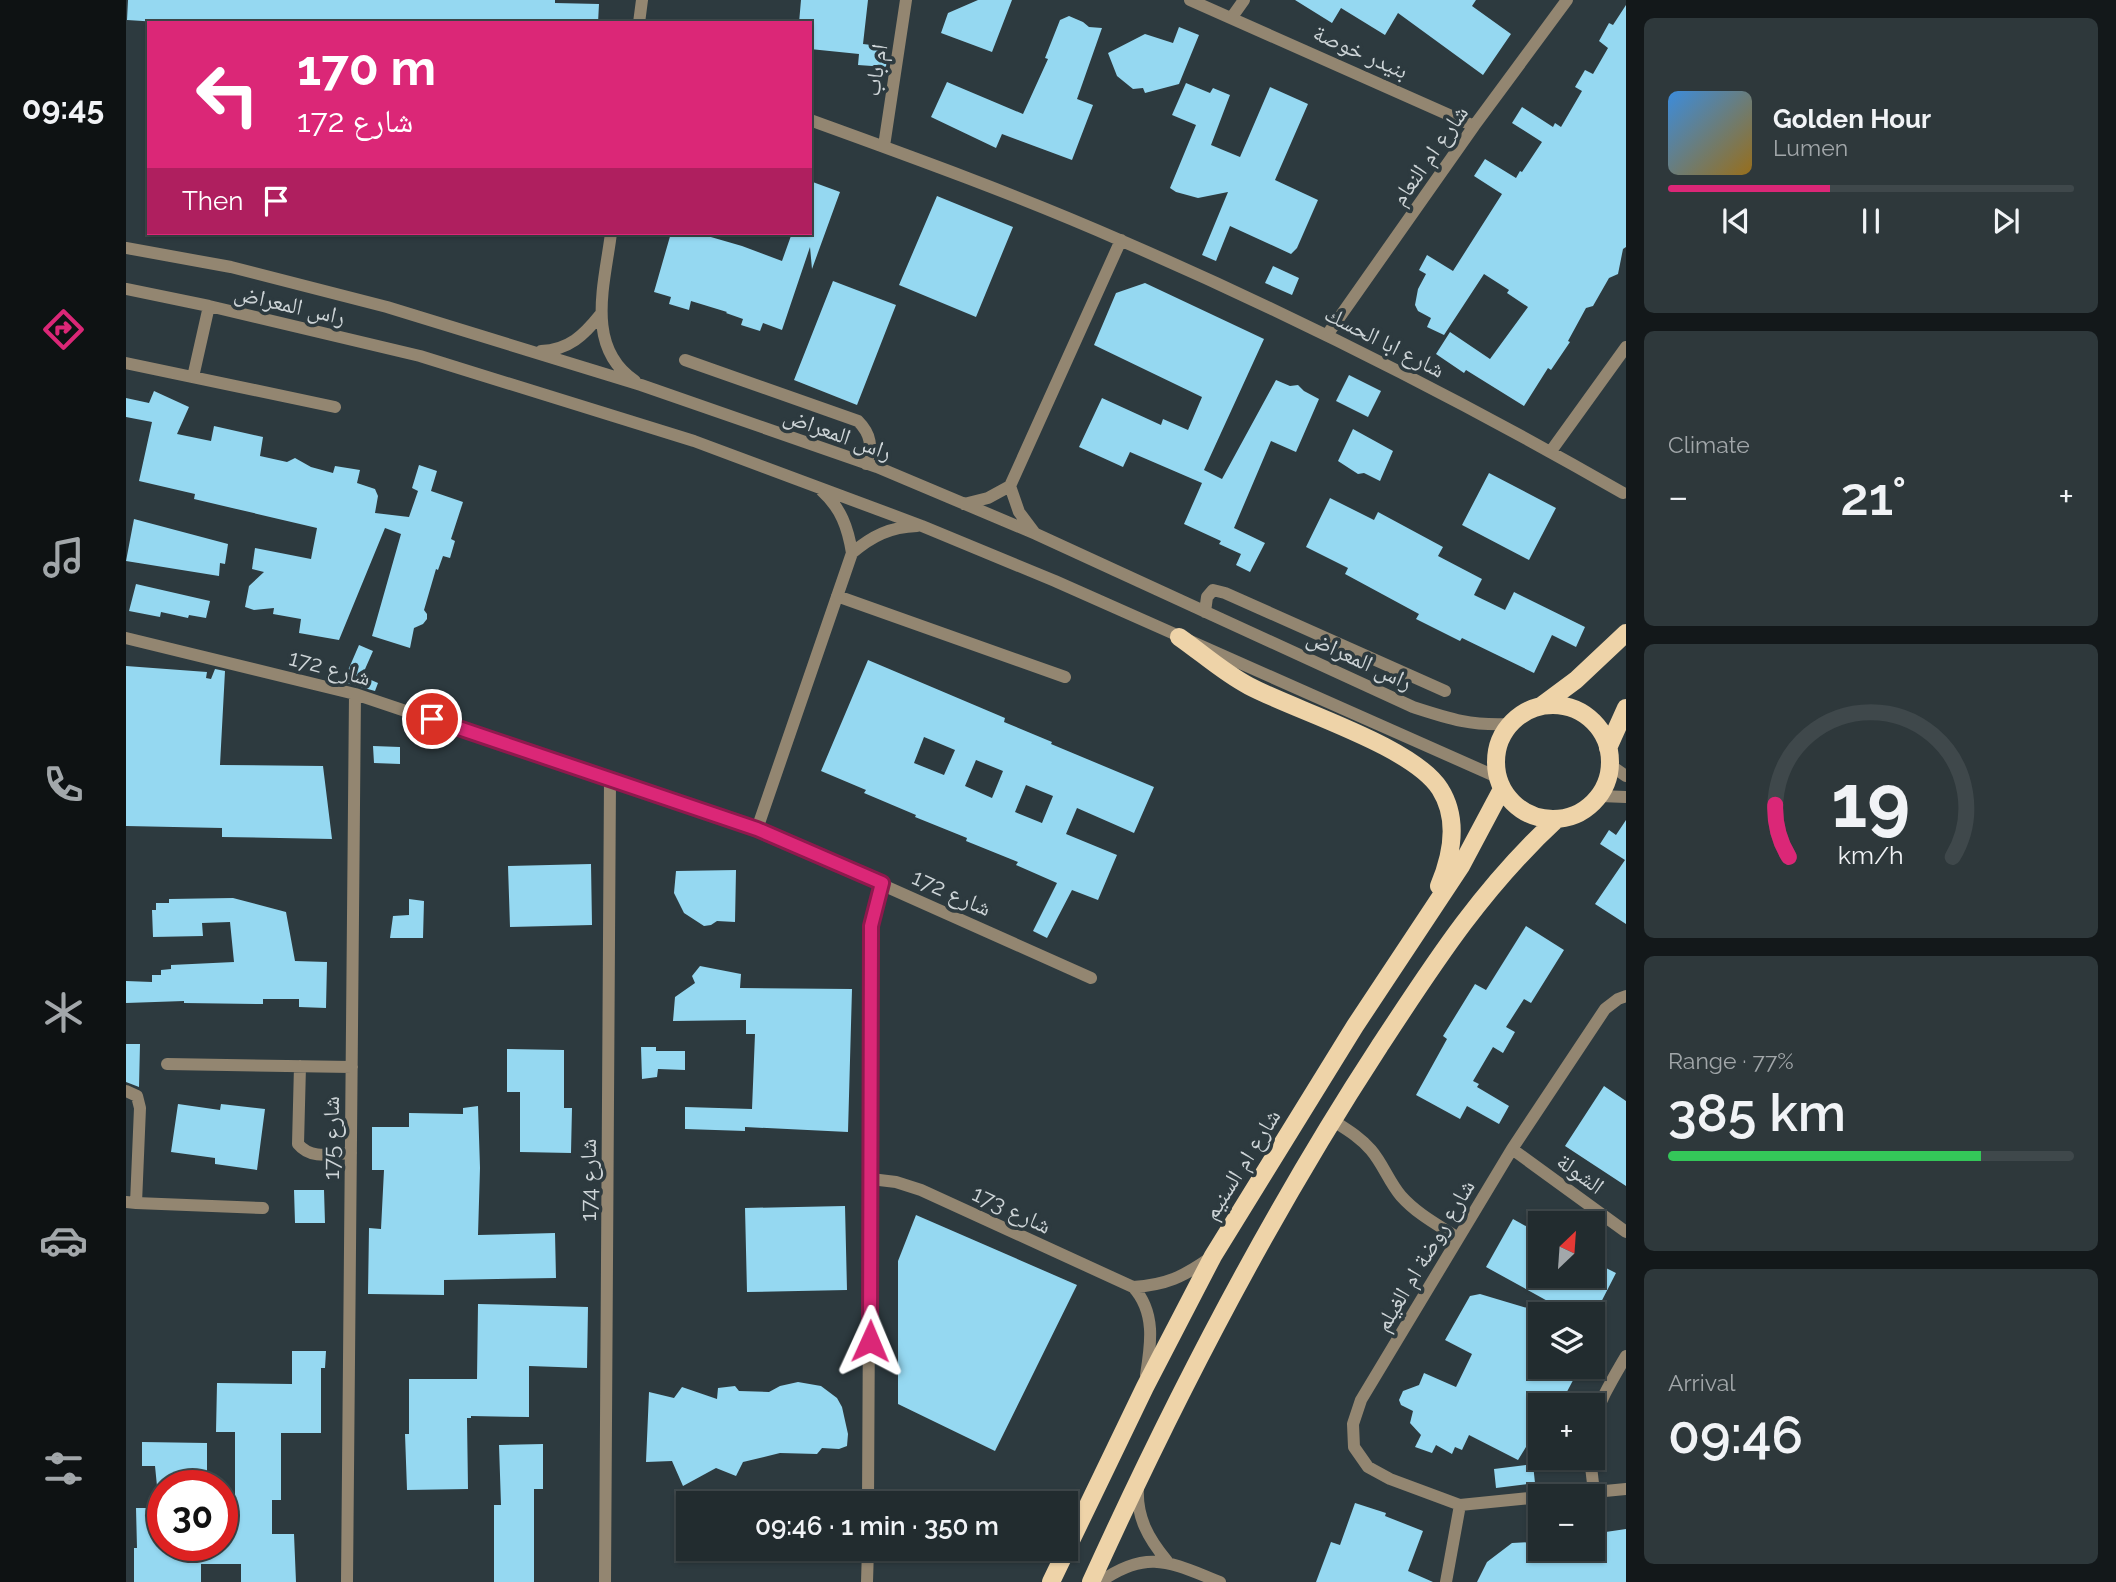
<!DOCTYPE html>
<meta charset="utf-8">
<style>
:root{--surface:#222c2f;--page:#2e383b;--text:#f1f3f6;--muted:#a2a7aa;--line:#3f484b;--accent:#db2777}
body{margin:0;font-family:Raleway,"Noto Naskh Arabic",sans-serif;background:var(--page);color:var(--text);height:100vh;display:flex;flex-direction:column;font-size:26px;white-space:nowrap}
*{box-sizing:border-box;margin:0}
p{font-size:23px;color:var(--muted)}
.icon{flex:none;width:38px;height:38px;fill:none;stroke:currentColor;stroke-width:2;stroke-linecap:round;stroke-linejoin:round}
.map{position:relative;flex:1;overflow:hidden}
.drawer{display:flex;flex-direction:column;gap:18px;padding:18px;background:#13181a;width:490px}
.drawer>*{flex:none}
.top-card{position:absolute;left:21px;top:21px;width:665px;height:214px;border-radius:0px;box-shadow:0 2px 5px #0004,0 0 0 2px var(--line);background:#db2777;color:#fff;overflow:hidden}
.needle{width:46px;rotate:25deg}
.fabs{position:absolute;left:1402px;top:1211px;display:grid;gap:14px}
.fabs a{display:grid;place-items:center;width:77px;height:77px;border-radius:0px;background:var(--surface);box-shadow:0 2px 5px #0004,0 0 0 2px var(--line);font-size:35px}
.speed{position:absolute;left:21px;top:1470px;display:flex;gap:14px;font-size:35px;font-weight:700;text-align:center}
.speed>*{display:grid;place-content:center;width:91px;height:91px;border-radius:50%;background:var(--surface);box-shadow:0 2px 5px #0004,0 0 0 2px var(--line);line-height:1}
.speed .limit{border:10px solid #d22;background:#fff;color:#111}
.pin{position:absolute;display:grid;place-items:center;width:60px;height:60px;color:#fff;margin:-30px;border:4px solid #fff;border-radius:50%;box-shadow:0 2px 7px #0007}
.me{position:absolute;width:77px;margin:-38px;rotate:1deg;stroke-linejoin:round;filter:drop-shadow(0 0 5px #0008)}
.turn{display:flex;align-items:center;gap:24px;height:147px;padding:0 35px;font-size:32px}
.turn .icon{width:91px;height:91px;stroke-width:2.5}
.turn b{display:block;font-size:49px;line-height:60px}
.then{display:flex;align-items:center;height:66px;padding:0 35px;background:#0003;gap:14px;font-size:26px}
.big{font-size:52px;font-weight:600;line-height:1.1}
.drawer .tile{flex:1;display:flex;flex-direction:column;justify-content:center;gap:10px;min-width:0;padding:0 24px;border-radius:10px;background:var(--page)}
.drawer .dial{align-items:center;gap:0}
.dial svg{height:182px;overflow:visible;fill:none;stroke:var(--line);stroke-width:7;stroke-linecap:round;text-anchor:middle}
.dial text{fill:var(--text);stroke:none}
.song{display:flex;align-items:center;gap:21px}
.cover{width:84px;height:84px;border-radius:10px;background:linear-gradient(135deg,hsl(210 70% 55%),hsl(40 70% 35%))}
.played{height:7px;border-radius:4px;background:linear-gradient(90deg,var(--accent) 40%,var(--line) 40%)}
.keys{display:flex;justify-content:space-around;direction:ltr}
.heat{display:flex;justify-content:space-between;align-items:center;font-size:38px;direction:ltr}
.charge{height:10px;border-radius:5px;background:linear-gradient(90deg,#34c759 77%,var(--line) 0)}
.trip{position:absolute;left:550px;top:1491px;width:402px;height:70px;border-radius:0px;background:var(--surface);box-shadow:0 2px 5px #0004,0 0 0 2px var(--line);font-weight:600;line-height:70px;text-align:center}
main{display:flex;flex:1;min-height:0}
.tab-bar{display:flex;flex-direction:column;width:126px;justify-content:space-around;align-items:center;background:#0e1213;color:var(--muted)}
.tab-bar .icon{width:49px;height:49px}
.tab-bar .current{color:var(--accent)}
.tab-bar b{font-size:32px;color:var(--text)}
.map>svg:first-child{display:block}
</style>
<main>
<nav class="tab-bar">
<b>09:45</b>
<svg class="icon current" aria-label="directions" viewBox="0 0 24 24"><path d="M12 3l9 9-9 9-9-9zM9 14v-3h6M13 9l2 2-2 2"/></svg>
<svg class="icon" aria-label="music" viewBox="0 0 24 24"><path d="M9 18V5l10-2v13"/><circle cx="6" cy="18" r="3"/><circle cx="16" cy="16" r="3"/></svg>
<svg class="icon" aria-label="phone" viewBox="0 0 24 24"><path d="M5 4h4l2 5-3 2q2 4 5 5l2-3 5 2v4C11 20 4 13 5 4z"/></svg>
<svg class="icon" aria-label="climate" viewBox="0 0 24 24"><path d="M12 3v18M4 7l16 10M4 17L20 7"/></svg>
<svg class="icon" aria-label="car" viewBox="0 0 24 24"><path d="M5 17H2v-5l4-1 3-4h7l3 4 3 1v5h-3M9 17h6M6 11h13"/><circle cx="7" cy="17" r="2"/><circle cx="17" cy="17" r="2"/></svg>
<svg class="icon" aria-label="filters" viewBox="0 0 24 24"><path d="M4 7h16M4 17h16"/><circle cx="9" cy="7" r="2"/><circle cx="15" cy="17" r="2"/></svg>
</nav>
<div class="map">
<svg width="1500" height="1582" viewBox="0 0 1500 1582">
<rect width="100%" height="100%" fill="#2d3a3f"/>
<path fill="#95d8f1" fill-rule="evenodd" d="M 2,0 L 429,0 L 429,3 L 473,4 L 472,23 L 114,23 L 69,19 L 69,23 L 48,23 L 1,20 Z
M 675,0 L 742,0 L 737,44 L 762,47 L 760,67 L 732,65 L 733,54 L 684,49 L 684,23 L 673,23 Z
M 852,0 L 886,0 L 866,52 L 815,33 L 822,13 Z
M 1169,0 L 1350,0 L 1346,6 L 1385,34 L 1357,75 L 1272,13 L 1259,35 L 1215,8 L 1206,23 Z
M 1500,5 L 1500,247 L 1497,249 L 1492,274 L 1483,278 L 1467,306 L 1460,308 L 1442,341 L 1444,342 L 1425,370 L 1422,368 L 1398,406 L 1340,370 L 1338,373 L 1310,354 L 1324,332 L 1364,359 L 1402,307 L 1381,293 L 1383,290 L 1358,274 L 1318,335 L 1301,327 L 1305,318 L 1292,311 L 1289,305 L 1292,289 L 1300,274 L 1293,270 L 1301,255 L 1327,271 L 1376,194 L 1348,176 L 1359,159 L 1390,178 L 1394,171 L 1396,172 L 1416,142 L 1386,123 L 1396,107 L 1427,127 L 1429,123 L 1435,127 L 1456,91 L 1449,87 L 1459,70 L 1467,74 L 1482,48 L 1473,41 L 1483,23 L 1487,25 Z
M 943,16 L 957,22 L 963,27 L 976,28 L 951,99 L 967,105 L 946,160 L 876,134 L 870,148 L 805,117 L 821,82 L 897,114 L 922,59 L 919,58 L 934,20 Z
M 1053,27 L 1073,35 L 1053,84 L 1019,93 L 1017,88 L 1007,89 L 991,76 L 982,53 L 1019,34 L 1047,43 Z
M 1060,83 L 1084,93 L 1087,88 L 1104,95 L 1085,145 L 1114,157 L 1144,87 L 1182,104 L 1149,180 L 1192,200 L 1171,248 L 1165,254 L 1104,226 L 1090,261 L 1076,255 L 1102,192 L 1072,198 L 1050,192 L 1044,188 L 1070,125 L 1046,115 Z
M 684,181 L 714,192 L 686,269 L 684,247 L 656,330 L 637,323 L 634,331 L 615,325 L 617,319 L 600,313 L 601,312 L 565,301 L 563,310 L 543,304 L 545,297 L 528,292 L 545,233 L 571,233 L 616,246 L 656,261 L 666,233 L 684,233 Z
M 811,196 L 887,227 L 850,317 L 773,285 Z
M 1147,266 L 1173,278 L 1166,295 L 1139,283 Z
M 707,281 L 770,305 L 731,405 L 668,380 Z
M 1019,283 L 1138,339 L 1078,470 L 1096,479 L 1150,380 L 1164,386 L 1172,385 L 1178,391 L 1193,399 L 1170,452 L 1145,441 L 1108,528 L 1139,543 L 1124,572 L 1110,565 L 1115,554 L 1093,544 L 1095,541 L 1058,524 L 1076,483 L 1004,452 L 997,467 L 953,447 L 976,398 L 1035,425 L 1037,419 L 1062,430 L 1076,397 L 968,345 L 990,293 Z
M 1223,375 L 1255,391 L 1242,417 L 1210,401 Z
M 28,391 L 63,407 L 51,434 L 85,441 L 88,426 L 137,437 L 134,456 L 161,462 L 169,458 L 185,467 L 207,473 L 209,466 L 234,470 L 231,483 L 249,489 L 252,496 L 249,513 L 283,517 L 292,491 L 286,488 L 293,465 L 311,471 L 305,491 L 337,502 L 325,539 L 329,541 L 324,558 L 317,556 L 312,570 L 310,569 L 298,610 L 301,614 L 301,619 L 297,624 L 288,628 L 284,648 L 246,636 L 275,534 L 259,528 L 213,640 L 173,633 L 175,619 L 147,614 L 148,608 L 128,610 L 119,607 L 123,586 L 138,572 L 126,569 L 129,548 L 185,559 L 191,528 L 68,499 L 69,494 L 13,481 L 26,422 L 0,417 L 0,398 L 23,403 Z
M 1227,429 L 1267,451 L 1254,481 L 1238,473 L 1232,474 L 1212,461 Z
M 1363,473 L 1430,508 L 1403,560 L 1336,525 Z
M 1204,498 L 1248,520 L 1252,512 L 1317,547 L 1312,556 L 1356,579 L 1348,595 L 1379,610 L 1388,592 L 1459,627 L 1450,647 L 1426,635 L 1408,673 L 1336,638 L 1334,641 L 1290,619 L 1293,614 L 1219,574 L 1222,568 L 1180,547 Z
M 8,519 L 102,544 L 99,564 L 94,563 L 93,576 L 0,561 Z
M 10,584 L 84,601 L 80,618 L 63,615 L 62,618 L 35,612 L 34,617 L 3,611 Z
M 233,645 L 247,651 L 236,676 L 252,683 L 249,691 L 217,682 Z
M 742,660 L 879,718 L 878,722 L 926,742 L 925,744 L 1028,787 L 1008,833 L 951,808 L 940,834 L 991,855 L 972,900 L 946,890 L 921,938 L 907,931 L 931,883 L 890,865 L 892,862 L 840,841 L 841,838 L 789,817 L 790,815 L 738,793 L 740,790 L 695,771 ZM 798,737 L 829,750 L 818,775 L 788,763 ZM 850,760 L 877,771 L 866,798 L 839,786 ZM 900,785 L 927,796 L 916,823 L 889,812 Z
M 0,666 L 81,672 L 80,678 L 85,679 L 89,669 L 99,671 L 94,765 L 197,766 L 206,839 L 96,837 L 96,828 L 0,826 Z
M 247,746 L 274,747 L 274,764 L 248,763 Z
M 1500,820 L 1500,924 L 1469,904 L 1499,860 L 1474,844 L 1483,830 L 1490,835 Z
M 465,864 L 466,925 L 384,927 L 382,866 Z
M 610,870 L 609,922 L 591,921 L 585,925 L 578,926 L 558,913 L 548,893 L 550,871 Z
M 107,898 L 160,912 L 169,961 L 201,962 L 200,1008 L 173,1007 L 173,999 L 137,999 L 137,1004 L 58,1003 L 58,1001 L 0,1003 L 0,981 L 26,982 L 26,975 L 35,975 L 35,970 L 45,969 L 45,965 L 108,962 L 104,922 L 76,923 L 77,936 L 27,937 L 26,910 L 30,910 L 30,903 L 43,903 L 43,899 Z
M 283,899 L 298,901 L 297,938 L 264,938 L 267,916 L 283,915 Z
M 1400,926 L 1438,950 L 1405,1003 L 1398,999 L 1380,1027 L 1389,1032 L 1377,1053 L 1367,1047 L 1347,1081 L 1353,1084 L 1351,1087 L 1383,1106 L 1373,1124 L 1341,1106 L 1334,1119 L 1290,1095 L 1321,1039 L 1317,1036 L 1349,984 L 1360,990 Z
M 574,966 L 615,974 L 614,988 L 726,989 L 722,1132 L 619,1127 L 619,1131 L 559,1129 L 559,1107 L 626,1109 L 629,1034 L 620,1034 L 620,1020 L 547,1021 L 549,997 L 569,983 L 566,976 Z
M 0,1044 L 14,1044 L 13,1087 L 0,1082 Z
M 515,1047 L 530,1047 L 530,1051 L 559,1051 L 559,1070 L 532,1069 L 531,1077 L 516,1079 Z
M 381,1049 L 438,1050 L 438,1108 L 446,1108 L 445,1153 L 394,1152 L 394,1092 L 381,1092 Z
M 1478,1086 L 1500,1101 L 1500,1186 L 1439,1146 Z
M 52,1104 L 94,1110 L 95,1104 L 139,1109 L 131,1170 L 89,1164 L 89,1158 L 45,1152 Z
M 352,1106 L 354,1168 L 352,1235 L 429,1233 L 430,1278 L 318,1280 L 318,1295 L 242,1294 L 243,1228 L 255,1229 L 258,1170 L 246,1170 L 246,1127 L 283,1127 L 283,1113 L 337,1114 L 337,1108 Z
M 168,1190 L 198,1190 L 199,1223 L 169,1223 Z
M 719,1206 L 721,1290 L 621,1292 L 619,1208 Z
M 790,1215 L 951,1285 L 869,1451 L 772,1404 L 772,1261 Z
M 1387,1219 L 1414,1234 L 1414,1276 L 1466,1276 L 1466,1261 L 1490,1273 L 1469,1314 L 1445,1314 L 1360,1267 Z
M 1354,1294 L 1408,1310 L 1400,1326 L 1414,1333 L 1414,1367 L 1454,1367 L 1434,1405 L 1414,1405 L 1414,1411 L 1404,1434 L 1403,1442 L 1392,1460 L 1343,1435 L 1336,1450 L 1329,1447 L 1326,1454 L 1310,1445 L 1306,1453 L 1289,1447 L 1295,1435 L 1284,1423 L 1287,1411 L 1275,1405 L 1273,1400 L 1277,1391 L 1293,1385 L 1298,1373 L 1330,1387 L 1346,1354 L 1319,1340 L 1344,1296 Z
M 352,1304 L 462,1307 L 461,1368 L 403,1366 L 403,1417 L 345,1416 L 345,1418 L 341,1418 L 342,1489 L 281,1490 L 279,1434 L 283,1434 L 283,1379 L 351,1379 Z
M 166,1351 L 200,1351 L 199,1368 L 195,1368 L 195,1433 L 155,1433 L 155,1500 L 146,1500 L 146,1534 L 168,1534 L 170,1582 L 115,1582 L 115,1564 L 75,1564 L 75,1582 L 8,1582 L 8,1548 L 11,1548 L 10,1508 L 37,1508 L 37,1545 L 103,1545 L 103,1519 L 109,1519 L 109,1432 L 90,1432 L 91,1383 L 166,1384 Z
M 672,1382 L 695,1386 L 711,1398 L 716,1407 L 722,1434 L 721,1446 L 713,1449 L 696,1448 L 691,1454 L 654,1453 L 617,1462 L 610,1476 L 590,1468 L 557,1486 L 546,1461 L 520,1462 L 523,1392 L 548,1398 L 556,1387 L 591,1399 L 592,1388 L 609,1386 L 613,1391 L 643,1392 L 654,1386 Z
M 16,1442 L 81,1443 L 81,1486 L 31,1486 L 29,1466 L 16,1466 Z
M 417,1444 L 417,1489 L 408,1489 L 408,1582 L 368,1582 L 368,1505 L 375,1505 L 373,1445 Z
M 1407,1464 L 1409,1483 L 1370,1488 L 1368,1469 Z
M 1229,1503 L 1260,1513 L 1259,1516 L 1297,1531 L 1282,1571 L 1307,1582 L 1190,1582 L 1205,1542 L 1214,1545 Z
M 1500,1529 L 1500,1582 L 1351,1582 L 1361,1562 L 1386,1543 L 1408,1542 L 1414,1544 L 1414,1549 L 1424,1549 L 1446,1559 L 1446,1549 L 1466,1549 L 1466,1534 Z"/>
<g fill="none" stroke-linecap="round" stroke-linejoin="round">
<path stroke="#938671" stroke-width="12" d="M 1064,0 L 1348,126
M 1106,17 L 1118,0
M 513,23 L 516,0
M 684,120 C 789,158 894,196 996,241 C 1167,315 1335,400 1497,493
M 758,146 L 780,0
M 485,233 C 479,283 458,347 509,381
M 0,248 L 105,267 L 261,307 L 515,385 L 751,467 L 910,534 L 1287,707 C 1324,719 1345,726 1384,724
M 0,289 L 83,306 L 294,356 L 568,441 L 796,526 L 929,581 L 1371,777
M 1201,335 L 1348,126 L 1441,0
M 415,351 C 443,350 458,335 474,315
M 559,360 L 732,421 C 745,434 747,447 740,464
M 0,363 L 209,407
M 67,377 L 83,306
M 1425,451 L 1500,347
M 884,486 L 893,512 L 908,532
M 838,504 L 862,498 L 884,486 L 995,240
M 726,553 C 746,536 764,527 791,526
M 711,596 L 939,677
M 1079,612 L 1081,597 L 1087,590 L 1099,593 L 1319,691
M 0,638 L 229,694 L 631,829 L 965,978
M 1484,765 L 1500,776
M 1474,796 L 1500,797
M 631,829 L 726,553 C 722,528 715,508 696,491
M 41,1064 L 226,1067
M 174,1066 L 172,1144 C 185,1160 206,1154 225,1153
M 0,1091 L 11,1096 L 14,1108 L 10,1203 L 0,1202
M 1206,1120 C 1220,1129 1234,1137 1245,1150 C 1257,1164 1263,1182 1275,1196 C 1291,1214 1312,1225 1332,1238
M 1386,1149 L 1500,1232
M 745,1179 L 770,1182 L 795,1190 L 1007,1287 C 1030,1312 1025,1344 1020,1375
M 10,1203 L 137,1208
M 1007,1287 C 1040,1285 1057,1277 1084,1258
M 1466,1427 C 1473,1401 1486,1380 1500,1356
M 1464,1458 L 1468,1492
M 1012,1486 C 1010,1517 1022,1538 1041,1561
M 1427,1496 L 1500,1489
M 1414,1497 L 1334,1505 L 1264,1479 L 1242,1467 L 1228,1447 L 1227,1424 L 1235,1400 L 1386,1149 L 1479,1009 L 1492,999 L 1500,996
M 742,1503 L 745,926 L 756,883
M 221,1582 L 229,694
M 479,1582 L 484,779
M 741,1582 L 742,1549
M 974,1582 C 1022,1548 1045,1563 1094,1582
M 1320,1582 L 1334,1505"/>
<path stroke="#eed3a8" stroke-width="18" d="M 1053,637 C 1076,653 1098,673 1123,686 C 1170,711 1287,746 1314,789 C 1333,819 1326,855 1313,886
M1370 762a57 57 0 1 1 114 0a57 57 0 1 1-114 0Z
M 1415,706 L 1450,680 L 1500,633
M 1482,748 L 1500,708
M 925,1582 L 1019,1387 L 1087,1256 L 1229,1026 L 1335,866 L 1376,789
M 965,1582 C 1049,1397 1142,1217 1253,1047 C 1308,963 1356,888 1431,819"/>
</g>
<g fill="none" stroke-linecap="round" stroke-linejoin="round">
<defs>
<path id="route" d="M 306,719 L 631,829 L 756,883 L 745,926 L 744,1341"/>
</defs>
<use href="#route" stroke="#8e194d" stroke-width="18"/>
<use href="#route" stroke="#db2777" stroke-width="12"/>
</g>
<g text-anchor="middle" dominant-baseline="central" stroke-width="7" stroke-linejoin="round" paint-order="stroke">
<g font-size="23" fill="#cdd4d7" stroke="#2d3a3f">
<text transform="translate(1235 51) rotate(24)">بنيدر خوصة</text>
<text transform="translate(749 70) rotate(-81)">ام باب</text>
<text transform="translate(1303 155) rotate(-55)">شارع ام النعام</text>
<text transform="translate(164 304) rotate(13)">راس المعراض</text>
<text transform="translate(1259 341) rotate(27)">شارع ابا الحسك</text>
<text transform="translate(712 433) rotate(20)">راس المعراض</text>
<text transform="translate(1234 659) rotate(25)">راس المعراض</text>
<text transform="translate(204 667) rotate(15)">شارع 172</text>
<text transform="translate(826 892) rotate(24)">شارع 172</text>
<text transform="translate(204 1138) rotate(-90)">شارع 175</text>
<text transform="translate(1115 1164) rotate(-58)">شارع ام السنيم</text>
<text transform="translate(1455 1173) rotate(36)">الشولة</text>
<text transform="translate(461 1180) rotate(-90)">شارع 174</text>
<text transform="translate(886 1209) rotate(25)">شارع 173</text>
<text transform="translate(1298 1255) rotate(-59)">شارع روضة ام الغيلم</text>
</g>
</g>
</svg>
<div class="fabs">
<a><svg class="needle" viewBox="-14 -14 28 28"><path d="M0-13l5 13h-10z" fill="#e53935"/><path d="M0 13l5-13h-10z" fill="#a2a7aa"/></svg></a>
<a><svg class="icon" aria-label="layers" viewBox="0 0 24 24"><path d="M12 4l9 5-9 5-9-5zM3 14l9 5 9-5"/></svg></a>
<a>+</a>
<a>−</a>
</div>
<div class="speed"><div class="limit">30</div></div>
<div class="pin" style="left:306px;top:719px;background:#d93025"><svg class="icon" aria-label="arrive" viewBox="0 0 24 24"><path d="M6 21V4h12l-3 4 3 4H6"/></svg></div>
<svg class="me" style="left:744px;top:1341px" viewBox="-20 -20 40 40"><path d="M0-17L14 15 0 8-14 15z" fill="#db2777" stroke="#fff" stroke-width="4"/></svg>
<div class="trip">09:46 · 1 min · 350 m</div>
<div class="top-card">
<div class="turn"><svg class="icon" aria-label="left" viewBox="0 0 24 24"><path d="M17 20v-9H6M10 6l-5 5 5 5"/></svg><div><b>170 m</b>شارع 172</div></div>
<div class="then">Then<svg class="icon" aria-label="arrive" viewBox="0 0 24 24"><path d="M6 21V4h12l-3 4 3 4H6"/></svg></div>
</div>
</div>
<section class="drawer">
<div class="tile">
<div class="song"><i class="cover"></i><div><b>Golden Hour</b><p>Lumen</p></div></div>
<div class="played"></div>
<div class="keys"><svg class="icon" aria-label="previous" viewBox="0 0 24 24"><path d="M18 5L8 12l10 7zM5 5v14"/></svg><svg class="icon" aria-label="pause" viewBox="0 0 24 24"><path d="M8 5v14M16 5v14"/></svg><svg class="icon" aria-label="next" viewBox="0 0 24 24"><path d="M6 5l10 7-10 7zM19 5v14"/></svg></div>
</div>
<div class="tile"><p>Climate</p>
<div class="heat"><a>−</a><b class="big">21°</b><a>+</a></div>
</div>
<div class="tile dial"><svg viewBox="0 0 100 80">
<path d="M14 69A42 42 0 1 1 86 69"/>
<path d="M14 69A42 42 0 0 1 8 46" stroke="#db2777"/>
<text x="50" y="56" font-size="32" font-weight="700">19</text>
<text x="50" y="72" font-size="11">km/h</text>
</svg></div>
<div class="tile"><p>Range · 77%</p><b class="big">385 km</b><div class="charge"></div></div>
<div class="tile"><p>Arrival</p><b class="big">09:46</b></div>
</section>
</main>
